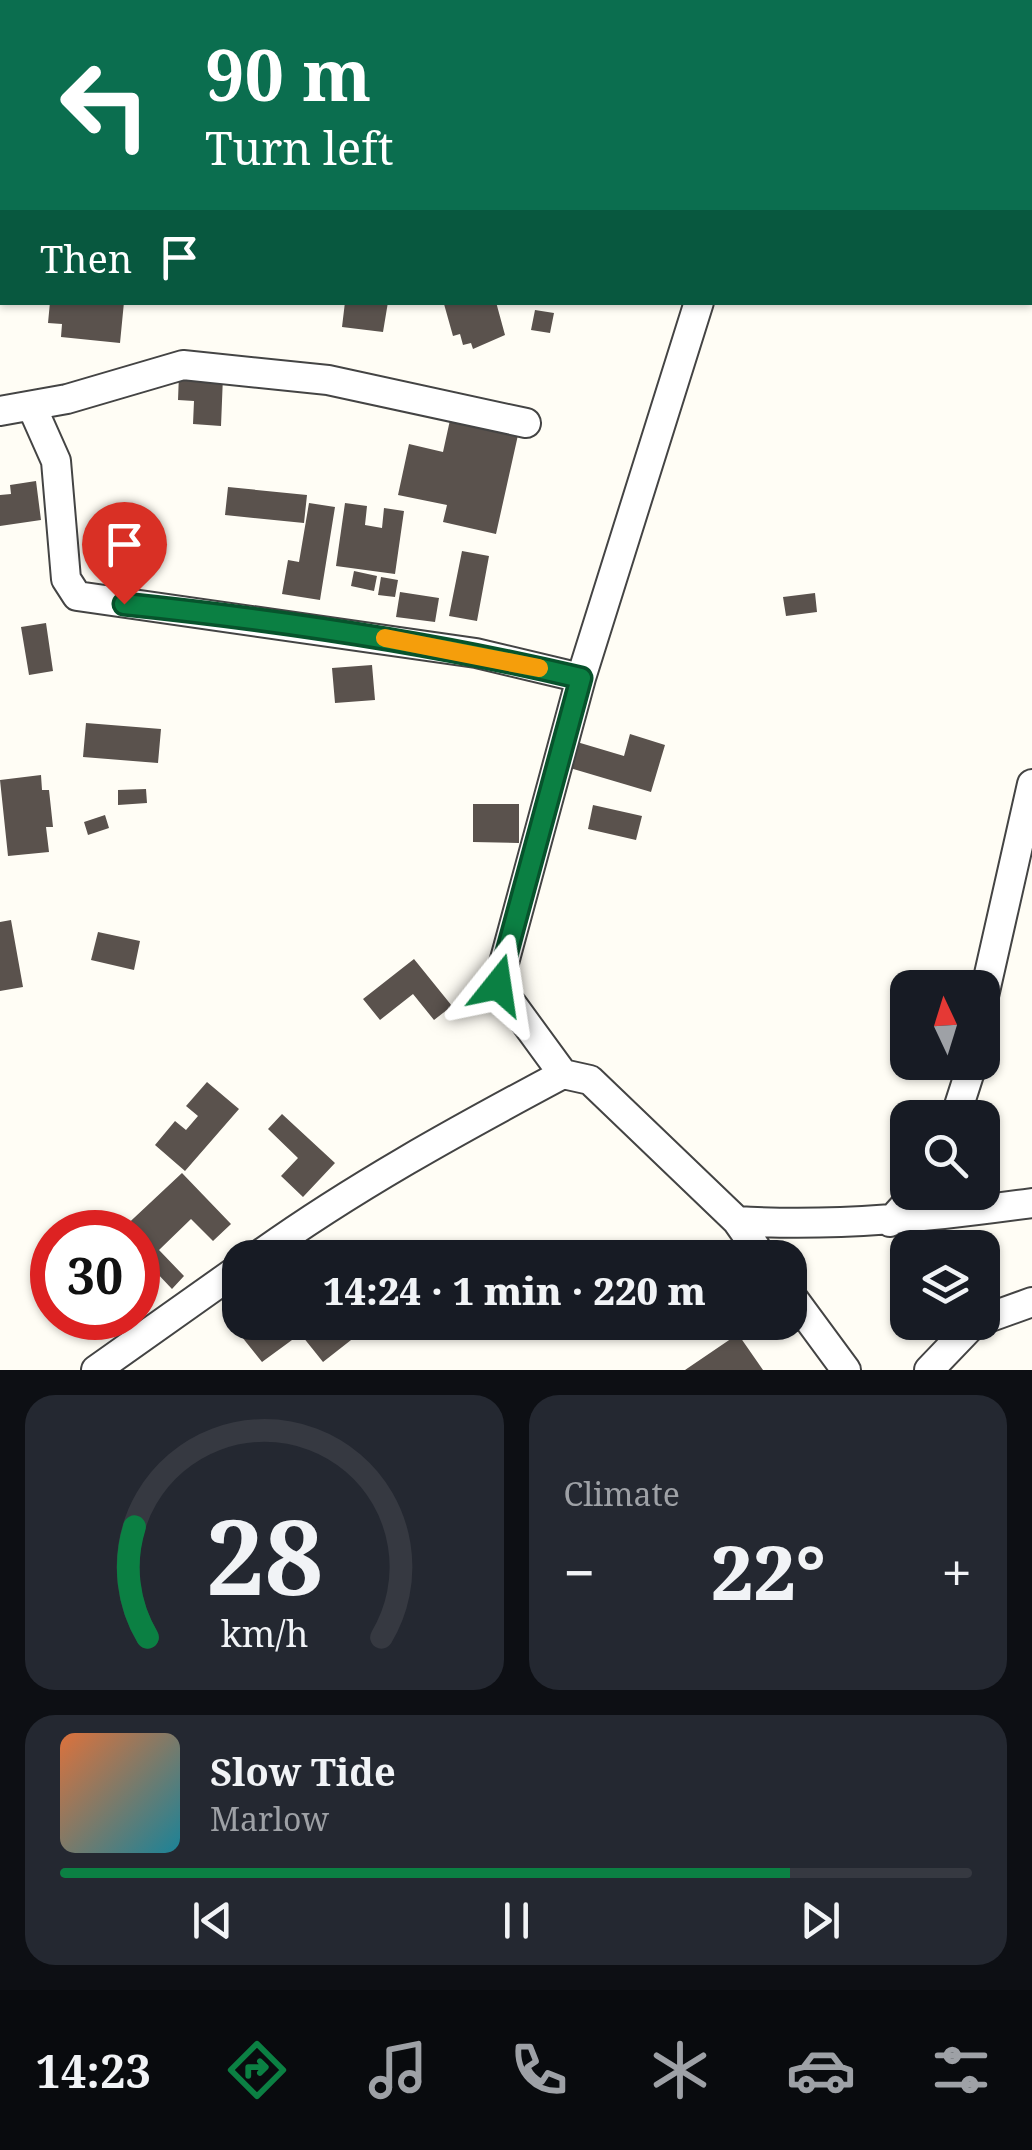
<!DOCTYPE html>
<meta charset="utf-8">
<style>
:root{--surface:#171b24;--page:#242831;--text:#f1f3f6;--muted:#9ea1a6;--line:#363941;--accent:#0b8043}
body{margin:0;font-family:"Noto Serif",serif;background:var(--page);color:var(--text);height:100vh;display:flex;flex-direction:column;font-size:38px;white-space:nowrap}
*{box-sizing:border-box;margin:0}
p{font-size:32px;color:var(--muted)}
.icon{flex:none;width:55px;height:55px;fill:none;stroke:currentColor;stroke-width:2;stroke-linecap:round;stroke-linejoin:round}
.map{position:relative;height:1370px;overflow:hidden}
.side{display:flex;flex-direction:column;gap:25px;padding:25px;background:#0d0f14;flex:1}
.side>*{flex:none}
.hud{position:absolute;left:0px;top:0px;width:1032px;height:305px;box-shadow:0 2px 8px #0004;background:#0b6e4f;color:#fff;overflow:hidden}
.needle{width:65px;rotate:356deg}
.buttons{position:absolute;left:890px;top:970px;display:grid;gap:20px}
.buttons a{display:grid;place-items:center;width:110px;height:110px;border-radius:20px;background:var(--surface);box-shadow:0 2px 8px #0004;font-size:50px}
.speed{position:absolute;left:30px;top:1210px;display:flex;gap:20px;font-size:50px;font-weight:700;text-align:center}
.speed>*{display:grid;place-content:center;width:130px;height:130px;border-radius:50%;background:var(--surface);box-shadow:0 2px 8px #0004;line-height:1}
.speed .limit{border:15px solid #d22;background:#fff;color:#111}
.pin{position:absolute;display:grid;place-items:center;width:85px;height:85px;color:#fff;margin:-102px -42px;border-radius:50% 50% 50% 0;rotate:-45deg;box-shadow:0 0 10px #0007}
.pin .icon{rotate:45deg}
.me{position:absolute;width:110px;margin:-55px;rotate:15deg;stroke-linejoin:round;filter:drop-shadow(0 0 8px #0008)}
.turn{display:flex;align-items:center;gap:35px;height:210px;padding:0 40px;font-size:45px}
.turn .icon{width:130px;height:130px;stroke-width:2.5}
.turn b{display:block;font-size:70px;line-height:85px}
.then{display:flex;align-items:center;height:95px;padding:0 40px;background:#0003;gap:20px;font-size:38px}
.big{font-size:75px;font-weight:800;line-height:1.1}
.side .widget{flex:1;display:flex;flex-direction:column;justify-content:center;gap:15px;min-width:0;padding:0 35px;border-radius:30px;background:var(--page)}
.side .dial{align-items:center;gap:0}
.dial svg{height:260px;overflow:visible;fill:none;stroke:var(--line);stroke-width:7;stroke-linecap:round;text-anchor:middle}
.dial text{fill:var(--text);stroke:none}
.song{display:flex;align-items:center;gap:30px}
.cover{width:120px;height:120px;border-radius:15px;background:linear-gradient(135deg,hsl(20 70% 55%),hsl(190 70% 35%))}
.played{height:10px;border-radius:5px;background:linear-gradient(90deg,var(--accent) 80%,var(--line) 80%)}
.keys{display:flex;justify-content:space-around;direction:ltr}
.heat{display:flex;justify-content:space-between;align-items:center;font-size:55px;direction:ltr}
.side .tiles{flex:1;display:grid;gap:25px;grid-template-columns:1fr 1fr}
.widget:last-child{grid-column:span 2}
.trip{position:absolute;left:222px;top:1240px;width:585px;height:100px;border-radius:30px;background:var(--surface);box-shadow:0 2px 8px #0004;font-weight:800;line-height:100px;text-align:center}
.menu{display:flex;height:160px;justify-content:space-around;align-items:center;background:#090b0e;color:var(--muted)}
.menu .icon{width:70px;height:70px}
.menu .selected{color:var(--accent)}
.menu b{font-size:45px;color:var(--text)}
.map>svg:first-child{display:block}
</style>
<div class="map">
<svg width="1032" height="1370" viewBox="0 0 1032 1370">
<rect width="100%" height="100%" fill="#fffdf5"/>
<path fill="#5a524d" d="M 50,302 L 124,302 L 120,343 L 61,337 L 62,324 L 48,323 Z
M 345,302 L 388,302 L 383,332 L 342,327 Z
M 496,302 L 505,335 L 473,349 L 471,343 L 463,345 L 460,334 L 453,336 L 444,304 Z
M 535,310 L 554,313 L 550,333 L 531,330 Z
M 179,374 L 223,376 L 221,426 L 193,424 L 194,401 L 178,400 Z
M 450,420 L 518,435 L 496,534 L 443,522 L 447,505 L 398,495 L 409,444 L 443,452 Z
M 36,481 L 41,520 L 0,526 L 0,495 L 11,494 L 10,485 Z
M 228,487 L 307,495 L 304,523 L 225,515 Z
M 309,503 L 335,507 L 320,600 L 282,594 L 288,560 L 299,562 Z
M 345,503 L 367,506 L 365,525 L 382,528 L 384,508 L 404,511 L 395,574 L 336,566 Z
M 462,551 L 489,556 L 477,621 L 449,616 Z
M 354,571 L 377,576 L 374,591 L 351,586 Z
M 381,577 L 398,580 L 395,597 L 378,595 Z
M 400,592 L 439,598 L 435,622 L 396,617 Z
M 815,593 L 817,612 L 786,616 L 783,597 Z
M 46,623 L 53,671 L 29,675 L 21,627 Z
M 372,665 L 375,700 L 335,703 L 332,668 Z
M 86,723 L 161,729 L 158,763 L 83,757 Z
M 630,734 L 665,745 L 651,792 L 570,768 L 577,742 L 624,756 Z
M 41,775 L 42,790 L 49,790 L 53,827 L 46,827 L 49,852 L 8,856 L 0,780 Z
M 146,789 L 147,803 L 118,805 L 118,790 Z
M 473,804 L 519,804 L 519,843 L 473,842 Z
M 593,805 L 642,816 L 636,840 L 588,829 Z
M 105,815 L 109,828 L 88,835 L 84,822 Z
M 11,920 L 23,987 L 0,991 L 0,922 Z
M 98,932 L 140,941 L 134,970 L 91,960 Z
M 414,959 L 452,1006 L 434,1020 L 413,994 L 380,1020 L 363,999 Z
M 207,1082 L 239,1109 L 185,1171 L 155,1145 L 175,1121 L 186,1130 L 198,1116 L 186,1106 Z
M 282,1114 L 335,1163 L 303,1197 L 281,1176 L 298,1158 L 268,1129 Z
M 182,1173 L 231,1224 L 213,1241 L 191,1219 L 159,1250 L 184,1276 L 172,1289 L 138,1253 L 138,1232 L 119,1232 Z
M 240,1322 L 279,1322 L 292,1340 L 262,1362 L 234,1327 Z
M 291,1322 L 374,1322 L 323,1362 Z
M 738,1334 L 763,1370 L 685,1370 Z"/>
<g fill="none" stroke-linecap="round" stroke-linejoin="round">
<defs>
<path id="street" d="M 32,407 L 56,461 L 66,579 L 77,596 L 476,653 L 581,678
M 0,411 L 67,399 L 183,365 L 328,380 L 526,423
M 982,1005 L 1032,784
M 563,1074 L 498,985 L 581,678 L 699,302
M 955,1118 L 973,1062
M 737,1221 C 840,1227 930,1217 1032,1203
M 890,1222 L 917,1192
M 255,1258 C 352,1188 458,1130 563,1074 L 590,1080 L 737,1221 L 763,1258
M 790,1294 L 846,1370
M 982,1320 L 1032,1302
M 96,1370 L 240,1268
M 929,1370 L 975,1322"/>
</defs>
<use href="#street" stroke="#444" stroke-width="32"/>
<use href="#street" stroke="#fff" stroke-width="28"/>
</g>
<g fill="none" stroke-linecap="round" stroke-linejoin="round">
<defs>
<path id="route" d="M 124,604 C 278,620 430,642 581,678 L 498,985"/>
</defs>
<use href="#route" stroke="#07532c" stroke-width="25"/>
<use href="#route" stroke="#0b8043" stroke-width="18"/>
<path stroke="#f59e0b" stroke-width="18" d="M 385,638 L 539,668"/>
</g>
</svg>
<div class="buttons">
<a><svg class="needle" viewBox="-14 -14 28 28"><path d="M0-13l5 13h-10z" fill="#e53935"/><path d="M0 13l5-13h-10z" fill="#9ea1a6"/></svg></a>
<a><svg class="icon" aria-label="search" viewBox="0 0 24 24"><circle cx="10" cy="10" r="6"/><path d="M15 15l6 6"/></svg></a>
<a><svg class="icon" aria-label="layers" viewBox="0 0 24 24"><path d="M12 4l9 5-9 5-9-5zM3 14l9 5 9-5"/></svg></a>
</div>
<div class="speed"><div class="limit">30</div></div>
<div class="pin" style="left:124px;top:604px;background:#d93025"><svg class="icon" aria-label="arrive" viewBox="0 0 24 24"><path d="M6 21V4h12l-3 4 3 4H6"/></svg></div>
<svg class="me" style="left:498px;top:985px" viewBox="-20 -20 40 40"><path d="M0-17L14 15 0 8-14 15z" fill="#0b8043" stroke="#fff" stroke-width="4"/></svg>
<div class="trip">14:24 · 1 min · 220 m</div>
<div class="hud">
<div class="turn"><svg class="icon" aria-label="left" viewBox="0 0 24 24"><path d="M17 20v-9H6M10 6l-5 5 5 5"/></svg><div><b>90 m</b>Turn left</div></div>
<div class="then">Then<svg class="icon" aria-label="arrive" viewBox="0 0 24 24"><path d="M6 21V4h12l-3 4 3 4H6"/></svg></div>
</div>
</div>
<section class="side">
<div class="tiles">
<div class="widget dial"><svg viewBox="0 0 100 80">
<path d="M14 69A42 42 0 1 1 86 69"/>
<path d="M14 69A42 42 0 0 1 10 35" stroke="#0b8043"/>
<text x="50" y="56" font-size="32" font-weight="700">28</text>
<text x="50" y="72" font-size="11">km/h</text>
</svg></div>
<div class="widget"><p>Climate</p>
<div class="heat"><a>−</a><b class="big">22°</b><a>+</a></div>
</div>
<div class="widget">
<div class="song"><i class="cover"></i><div><b>Slow Tide</b><p>Marlow</p></div></div>
<div class="played"></div>
<div class="keys"><svg class="icon" aria-label="previous" viewBox="0 0 24 24"><path d="M18 5L8 12l10 7zM5 5v14"/></svg><svg class="icon" aria-label="pause" viewBox="0 0 24 24"><path d="M8 5v14M16 5v14"/></svg><svg class="icon" aria-label="next" viewBox="0 0 24 24"><path d="M6 5l10 7-10 7zM19 5v14"/></svg></div>
</div>
</div>
</section>
<nav class="menu">
<b>14:23</b>
<svg class="icon selected" aria-label="directions" viewBox="0 0 24 24"><path d="M12 3l9 9-9 9-9-9zM9 14v-3h6M13 9l2 2-2 2"/></svg>
<svg class="icon" aria-label="music" viewBox="0 0 24 24"><path d="M9 18V5l10-2v13"/><circle cx="6" cy="18" r="3"/><circle cx="16" cy="16" r="3"/></svg>
<svg class="icon" aria-label="phone" viewBox="0 0 24 24"><path d="M5 4h4l2 5-3 2q2 4 5 5l2-3 5 2v4C11 20 4 13 5 4z"/></svg>
<svg class="icon" aria-label="climate" viewBox="0 0 24 24"><path d="M12 3v18M4 7l16 10M4 17L20 7"/></svg>
<svg class="icon" aria-label="car" viewBox="0 0 24 24"><path d="M5 17H2v-5l4-1 3-4h7l3 4 3 1v5h-3M9 17h6M6 11h13"/><circle cx="7" cy="17" r="2"/><circle cx="17" cy="17" r="2"/></svg>
<svg class="icon" aria-label="filters" viewBox="0 0 24 24"><path d="M4 7h16M4 17h16"/><circle cx="9" cy="7" r="2"/><circle cx="15" cy="17" r="2"/></svg>
</nav>
